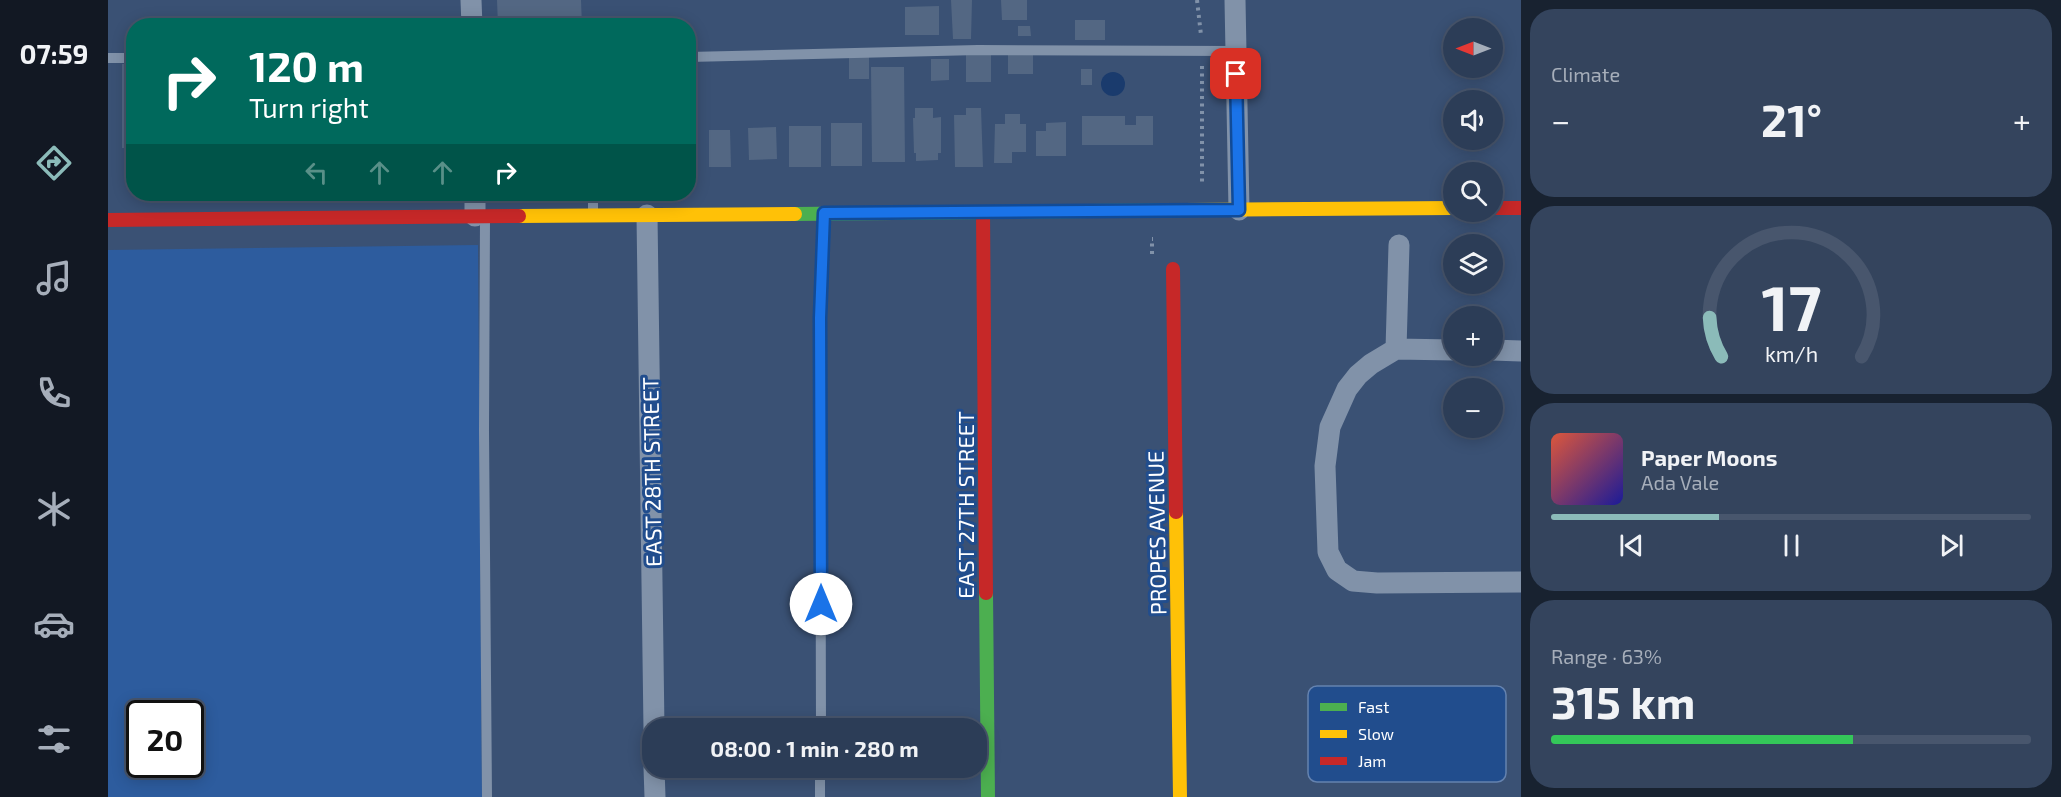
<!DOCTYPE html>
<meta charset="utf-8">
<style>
:root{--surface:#2c3d57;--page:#34445d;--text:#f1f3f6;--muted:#a6aeba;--line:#48566d;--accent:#8bbbb9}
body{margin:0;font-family:"Exo 2",sans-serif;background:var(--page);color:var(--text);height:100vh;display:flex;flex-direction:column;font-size:22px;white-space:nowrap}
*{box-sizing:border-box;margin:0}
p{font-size:20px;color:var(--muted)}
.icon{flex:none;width:33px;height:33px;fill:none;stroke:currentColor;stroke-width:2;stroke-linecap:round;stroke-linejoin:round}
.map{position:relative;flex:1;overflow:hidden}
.panel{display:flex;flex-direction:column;gap:9px;padding:9px;background:#182230;width:540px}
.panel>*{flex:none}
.top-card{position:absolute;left:18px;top:18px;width:570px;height:183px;border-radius:24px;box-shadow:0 3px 15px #0003,0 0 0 2px var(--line);background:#00695c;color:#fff;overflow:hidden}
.needle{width:39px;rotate:270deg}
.tools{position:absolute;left:1335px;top:18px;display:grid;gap:12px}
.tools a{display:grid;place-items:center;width:60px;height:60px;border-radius:50%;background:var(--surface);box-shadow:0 3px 15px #0003,0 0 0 2px var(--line);font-size:30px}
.speed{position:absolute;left:18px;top:700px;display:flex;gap:12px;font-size:30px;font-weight:700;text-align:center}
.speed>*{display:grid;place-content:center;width:78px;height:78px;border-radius:50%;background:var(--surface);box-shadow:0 3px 15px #0003,0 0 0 2px var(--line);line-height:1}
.speed .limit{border:3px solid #111;border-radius:9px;background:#fff;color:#111}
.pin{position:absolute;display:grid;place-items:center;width:51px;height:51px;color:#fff;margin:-26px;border-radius:12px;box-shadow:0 3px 9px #0006}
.me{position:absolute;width:66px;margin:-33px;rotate:0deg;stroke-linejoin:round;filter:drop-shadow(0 0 4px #0008)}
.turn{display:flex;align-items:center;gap:21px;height:126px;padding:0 24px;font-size:27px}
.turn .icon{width:78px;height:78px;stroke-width:2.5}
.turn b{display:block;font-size:42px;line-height:51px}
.lanes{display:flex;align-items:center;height:57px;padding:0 24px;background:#0003;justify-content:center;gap:30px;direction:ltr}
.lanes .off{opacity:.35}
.big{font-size:45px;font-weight:700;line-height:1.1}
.panel .widget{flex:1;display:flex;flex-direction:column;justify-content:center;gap:9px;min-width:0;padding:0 21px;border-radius:24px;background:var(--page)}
.panel .dial{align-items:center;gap:0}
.dial svg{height:156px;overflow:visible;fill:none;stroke:var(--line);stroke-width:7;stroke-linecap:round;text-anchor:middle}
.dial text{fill:var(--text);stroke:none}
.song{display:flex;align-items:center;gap:18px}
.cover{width:72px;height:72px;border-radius:9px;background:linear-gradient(135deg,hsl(10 70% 55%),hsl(240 70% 35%))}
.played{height:6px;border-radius:3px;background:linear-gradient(90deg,var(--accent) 35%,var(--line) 35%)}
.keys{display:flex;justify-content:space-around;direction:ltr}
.heat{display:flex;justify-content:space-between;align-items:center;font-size:33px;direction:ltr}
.charge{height:9px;border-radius:4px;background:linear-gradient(90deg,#34c759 63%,var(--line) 0)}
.trip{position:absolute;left:534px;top:718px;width:345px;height:60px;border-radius:24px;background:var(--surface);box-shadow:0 3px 15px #0003,0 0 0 2px var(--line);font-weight:700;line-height:60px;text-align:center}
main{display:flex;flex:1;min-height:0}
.menu{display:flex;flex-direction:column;width:108px;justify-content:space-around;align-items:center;background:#121823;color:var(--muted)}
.menu .icon{width:42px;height:42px}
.menu .on{color:var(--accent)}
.menu b{font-size:27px;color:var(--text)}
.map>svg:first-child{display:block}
</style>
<main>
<nav class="menu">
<b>07:59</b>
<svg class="icon on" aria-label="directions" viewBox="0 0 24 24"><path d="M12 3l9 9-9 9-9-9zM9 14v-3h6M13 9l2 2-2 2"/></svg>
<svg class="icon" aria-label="music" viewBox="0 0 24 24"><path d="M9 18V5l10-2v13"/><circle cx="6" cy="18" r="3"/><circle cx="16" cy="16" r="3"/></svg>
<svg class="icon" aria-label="phone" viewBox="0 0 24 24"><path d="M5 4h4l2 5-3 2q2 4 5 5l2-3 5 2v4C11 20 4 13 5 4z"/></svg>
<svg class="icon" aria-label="climate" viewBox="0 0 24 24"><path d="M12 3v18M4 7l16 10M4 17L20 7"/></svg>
<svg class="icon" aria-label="car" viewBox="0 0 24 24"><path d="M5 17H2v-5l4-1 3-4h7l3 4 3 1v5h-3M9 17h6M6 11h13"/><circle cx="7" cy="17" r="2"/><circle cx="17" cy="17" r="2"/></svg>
<svg class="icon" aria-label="filters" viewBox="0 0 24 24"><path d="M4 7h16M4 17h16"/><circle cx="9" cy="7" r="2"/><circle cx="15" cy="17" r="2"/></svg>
</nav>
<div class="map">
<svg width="1413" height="797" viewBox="0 0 1413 797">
<rect width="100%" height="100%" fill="#3a5174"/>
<path fill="#2d5c9e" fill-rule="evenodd" d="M 370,245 L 374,797 L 0,797 L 0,250 ZM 32,714 L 82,714 L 82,765 L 32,765 Z"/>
<path fill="#1a3b6d" d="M993 84a12 12 0 1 1 24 0a12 12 0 1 1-24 0Z"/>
<path fill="#536783" d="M 389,0 L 473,0 L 474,26 L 390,26 Z
M 843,0 L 864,0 L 863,39 L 845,39 Z
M 893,0 L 919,0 L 919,20 L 894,20 Z
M 831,6 L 831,35 L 797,35 L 797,7 Z
M 967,20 L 997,20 L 997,40 L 967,40 Z
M 910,26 L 922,26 L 923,36 L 910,36 Z
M 900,53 L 925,53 L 925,74 L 900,74 Z
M 858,54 L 883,54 L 883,82 L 858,82 Z
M 741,56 L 761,56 L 761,79 L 741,79 Z
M 823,59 L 841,59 L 841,80 L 823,81 Z
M 14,64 L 26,64 L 26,148 L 14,148 Z
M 763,67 L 796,67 L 797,162 L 764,162 Z
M 973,69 L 984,69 L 984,85 L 973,85 Z
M 807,108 L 825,108 L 825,118 L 833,117 L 833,153 L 830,153 L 830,160 L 808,161 L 808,153 L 806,153 L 805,118 L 807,118 Z
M 858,108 L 873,108 L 875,167 L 847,167 L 846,115 L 858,115 Z
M 897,114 L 912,114 L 912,124 L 918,124 L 918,152 L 904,152 L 904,163 L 886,163 L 887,124 L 897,124 Z
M 974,116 L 1017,116 L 1017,125 L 1028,125 L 1028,116 L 1045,116 L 1045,145 L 974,145 Z
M 958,122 L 958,156 L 928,156 L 928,131 L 938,131 L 938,123 Z
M 723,123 L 754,123 L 754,166 L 723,166 Z
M 681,126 L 713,126 L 713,167 L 681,167 Z
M 668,127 L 669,159 L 641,160 L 640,128 Z
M 601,130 L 622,130 L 623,167 L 601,167 Z"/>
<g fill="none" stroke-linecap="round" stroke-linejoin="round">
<path stroke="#8192a9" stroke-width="4" stroke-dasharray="3 4.5" stroke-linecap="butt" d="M 1089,0 L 1093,35
M 1094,66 L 1094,185
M 1044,254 L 1044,239 L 1045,239"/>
<path stroke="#8192a9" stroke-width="10" d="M 580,57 L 870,50 L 1128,51
M 0,58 L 26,58
M 485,194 L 485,212
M 377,219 L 376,431 L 379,797
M 713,729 L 712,318 L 716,216
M 712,768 L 712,797"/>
<path stroke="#8192a9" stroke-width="21" d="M 363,0 L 364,26
M 1127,0 L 1131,210
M 367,194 L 367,216
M 539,215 L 546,729
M 1288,349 L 1291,245
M 1346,350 L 1288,349 L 1263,364 L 1250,375 L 1239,389 L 1222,427 L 1217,466 L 1220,552 L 1229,570 L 1245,581 L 1269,583 L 1413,582
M 1384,350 L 1413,351
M 546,768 L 547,797"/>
<path stroke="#4caf50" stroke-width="14" d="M 687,214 L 1077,210
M 878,593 L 880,797"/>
<path stroke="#ffc107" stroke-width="14" d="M 1077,210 L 1346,208
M 411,216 L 687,214
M 1068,512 L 1072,797"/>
<path stroke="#c62828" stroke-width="14" d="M 1384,208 L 1413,208
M 875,212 L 878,593
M 0,220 L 411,216
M 1065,269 L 1068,512"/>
</g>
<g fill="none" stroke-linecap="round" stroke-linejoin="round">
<defs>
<path id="route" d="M 713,604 L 712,318 L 716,213 L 1131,210 L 1128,74"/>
</defs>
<use href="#route" stroke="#114b97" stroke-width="15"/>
<use href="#route" stroke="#1a73e8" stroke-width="10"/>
</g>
<g text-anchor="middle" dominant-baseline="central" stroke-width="6" stroke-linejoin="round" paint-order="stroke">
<g font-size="22" fill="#fff" stroke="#214d8d">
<text transform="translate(543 472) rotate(-91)">EAST 28TH STREET</text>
<text transform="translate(857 505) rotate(-90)">EAST 27TH STREET</text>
<text transform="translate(1048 533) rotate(-91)">PROPES AVENUE</text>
</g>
</g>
<rect x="1200" y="686" width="198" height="96" rx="9" fill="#214d8d" stroke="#6482af" stroke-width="1.5"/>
<rect x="1212" y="703" width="27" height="8" fill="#4caf50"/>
<rect x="1212" y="730" width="27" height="8" fill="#ffc107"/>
<rect x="1212" y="757" width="27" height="8" fill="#c62828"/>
<g font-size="16" fill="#fff">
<text x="1250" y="713">Fast</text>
<text x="1250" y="740">Slow</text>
<text x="1250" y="767">Jam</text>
</g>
</svg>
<div class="tools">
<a><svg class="needle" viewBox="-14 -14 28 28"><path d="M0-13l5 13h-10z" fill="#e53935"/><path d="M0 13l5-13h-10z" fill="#a6aeba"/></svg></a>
<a><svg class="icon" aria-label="sound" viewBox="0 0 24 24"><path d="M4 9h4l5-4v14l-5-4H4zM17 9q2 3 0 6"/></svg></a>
<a><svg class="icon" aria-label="search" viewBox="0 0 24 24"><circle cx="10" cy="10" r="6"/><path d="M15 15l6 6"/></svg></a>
<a><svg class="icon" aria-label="layers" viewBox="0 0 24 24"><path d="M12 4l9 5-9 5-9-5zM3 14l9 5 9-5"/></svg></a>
<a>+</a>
<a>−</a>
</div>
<div class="speed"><div class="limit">20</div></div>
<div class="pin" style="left:1128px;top:74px;background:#d93025"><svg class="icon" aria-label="arrive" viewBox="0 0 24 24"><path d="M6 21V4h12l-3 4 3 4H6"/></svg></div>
<svg class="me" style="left:713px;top:604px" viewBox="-20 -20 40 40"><circle r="19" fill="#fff"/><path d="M0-13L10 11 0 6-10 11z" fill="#1a73e8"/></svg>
<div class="trip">08:00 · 1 min · 280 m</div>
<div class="top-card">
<div class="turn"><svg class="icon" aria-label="right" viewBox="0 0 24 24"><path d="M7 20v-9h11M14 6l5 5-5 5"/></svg><div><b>120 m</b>Turn right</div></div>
<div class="lanes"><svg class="icon off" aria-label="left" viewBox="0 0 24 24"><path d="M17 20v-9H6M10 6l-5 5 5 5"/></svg><svg class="icon off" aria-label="ahead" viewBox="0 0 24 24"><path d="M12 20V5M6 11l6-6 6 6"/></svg><svg class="icon off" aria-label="ahead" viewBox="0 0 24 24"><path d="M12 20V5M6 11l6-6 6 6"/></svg><svg class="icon" aria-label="right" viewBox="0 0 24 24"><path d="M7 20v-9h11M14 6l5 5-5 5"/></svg></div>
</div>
</div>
<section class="panel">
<div class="widget"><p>Climate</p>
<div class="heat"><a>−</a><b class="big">21°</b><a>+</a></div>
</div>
<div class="widget dial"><svg viewBox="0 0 100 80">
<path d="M14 69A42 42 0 1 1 86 69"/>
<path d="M14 69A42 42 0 0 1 8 49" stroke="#8bbbb9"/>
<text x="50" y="56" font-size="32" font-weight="700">17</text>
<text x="50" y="72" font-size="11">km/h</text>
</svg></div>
<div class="widget">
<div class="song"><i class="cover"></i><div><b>Paper Moons</b><p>Ada Vale</p></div></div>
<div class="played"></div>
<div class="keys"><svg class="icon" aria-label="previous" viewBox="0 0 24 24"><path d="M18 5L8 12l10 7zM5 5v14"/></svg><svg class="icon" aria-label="pause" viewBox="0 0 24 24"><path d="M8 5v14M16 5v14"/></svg><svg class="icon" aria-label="next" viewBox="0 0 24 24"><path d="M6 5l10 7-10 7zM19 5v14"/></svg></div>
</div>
<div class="widget"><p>Range · 63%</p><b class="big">315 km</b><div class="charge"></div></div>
</section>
</main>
